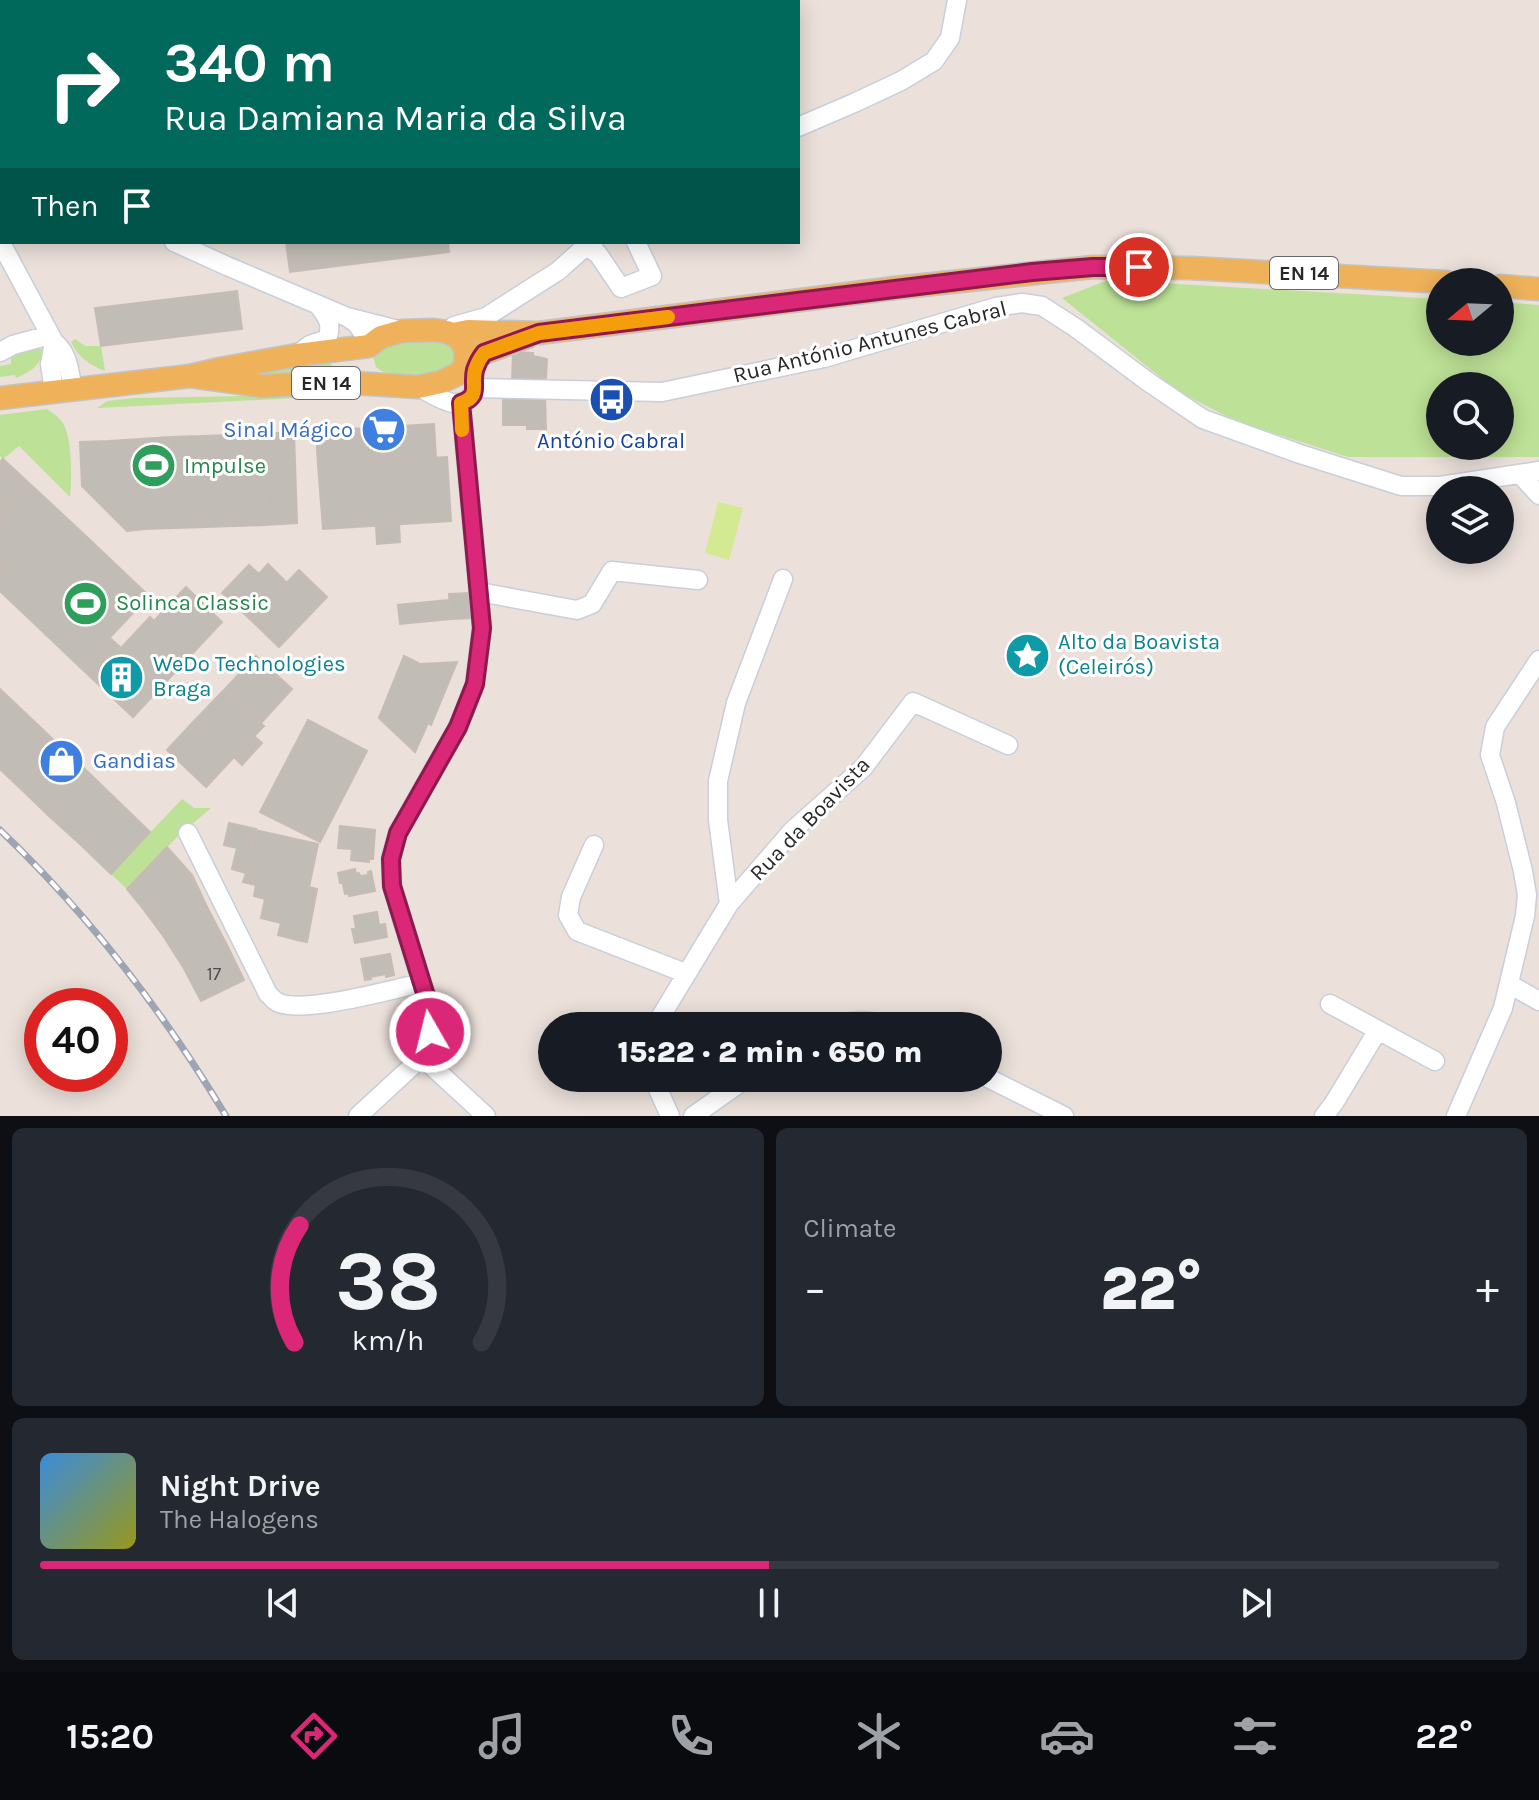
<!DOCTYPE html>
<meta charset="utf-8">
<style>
:root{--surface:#171b24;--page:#242831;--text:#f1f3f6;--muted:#9ea1a6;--line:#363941;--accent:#db2777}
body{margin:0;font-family:Karla,sans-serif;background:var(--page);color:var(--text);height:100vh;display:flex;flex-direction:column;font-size:30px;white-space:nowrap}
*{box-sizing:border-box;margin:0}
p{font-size:26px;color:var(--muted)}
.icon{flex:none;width:44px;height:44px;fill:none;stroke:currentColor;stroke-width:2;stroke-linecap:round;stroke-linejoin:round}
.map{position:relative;height:1116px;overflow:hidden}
.drawer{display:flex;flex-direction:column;gap:12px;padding:12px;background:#0d0f14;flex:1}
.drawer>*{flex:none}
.guide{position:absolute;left:0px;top:0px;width:800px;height:244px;box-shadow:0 4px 20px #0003;background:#00695c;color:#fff;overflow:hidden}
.needle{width:52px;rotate:251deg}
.buttons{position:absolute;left:1426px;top:268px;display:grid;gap:16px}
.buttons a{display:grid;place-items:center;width:88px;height:88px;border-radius:50%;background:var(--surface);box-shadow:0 4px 20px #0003;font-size:40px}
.speed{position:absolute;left:24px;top:988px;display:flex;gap:16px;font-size:40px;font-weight:700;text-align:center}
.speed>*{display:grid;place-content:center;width:104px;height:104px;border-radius:50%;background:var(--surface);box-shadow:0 4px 20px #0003;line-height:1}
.speed .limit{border:12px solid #d22;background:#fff;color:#111}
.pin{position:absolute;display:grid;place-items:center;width:68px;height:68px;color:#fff;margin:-34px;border:4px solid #fff;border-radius:50%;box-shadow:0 2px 8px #0007}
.me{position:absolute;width:88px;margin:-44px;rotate:352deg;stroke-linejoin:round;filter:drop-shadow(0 0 6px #0008)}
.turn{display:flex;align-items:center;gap:28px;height:168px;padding:0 32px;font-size:36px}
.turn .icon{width:104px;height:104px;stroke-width:2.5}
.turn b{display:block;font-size:56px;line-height:68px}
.then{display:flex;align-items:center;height:76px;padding:0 32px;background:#0003;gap:16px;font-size:30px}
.big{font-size:60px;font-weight:800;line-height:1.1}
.drawer .tile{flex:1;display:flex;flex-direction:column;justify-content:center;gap:12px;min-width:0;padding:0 28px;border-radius:12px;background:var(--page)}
.drawer .dial{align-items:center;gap:0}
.dial svg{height:208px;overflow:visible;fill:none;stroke:var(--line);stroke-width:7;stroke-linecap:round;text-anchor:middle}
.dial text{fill:var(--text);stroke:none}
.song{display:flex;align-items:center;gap:24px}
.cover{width:96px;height:96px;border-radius:12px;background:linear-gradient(135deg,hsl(210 70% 55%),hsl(60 70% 35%))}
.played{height:8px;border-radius:4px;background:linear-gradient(90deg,var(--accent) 50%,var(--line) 50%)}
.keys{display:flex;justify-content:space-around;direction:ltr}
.heat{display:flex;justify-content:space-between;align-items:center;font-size:44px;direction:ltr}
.drawer .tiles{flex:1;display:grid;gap:12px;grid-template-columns:1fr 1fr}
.tile:last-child{grid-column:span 2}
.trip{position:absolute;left:538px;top:1012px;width:464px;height:80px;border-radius:40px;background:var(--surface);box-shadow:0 4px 20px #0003;font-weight:800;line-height:80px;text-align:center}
.dock{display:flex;height:128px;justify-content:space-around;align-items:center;background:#090b0e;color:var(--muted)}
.dock .icon{width:56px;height:56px}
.dock .on{color:var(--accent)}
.dock b{font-size:36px;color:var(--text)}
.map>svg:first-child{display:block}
</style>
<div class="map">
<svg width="1539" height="1116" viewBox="0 0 1539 1116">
<rect width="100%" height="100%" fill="#ebe0da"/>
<path fill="#bde196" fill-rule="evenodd" d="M 1108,280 L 1440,299 L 1440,342 L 1500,342 L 1500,302 L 1539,305 L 1539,457 L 1348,457 L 1236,421 L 1179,392 L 1062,298 ZM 1440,386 L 1500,386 L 1500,446 L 1440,446 Z
M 75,339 L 85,346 L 101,346 L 105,371 C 90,365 78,357 71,342 Z
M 428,339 C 434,340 441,341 447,343 C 451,345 454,347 455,352 C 464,379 391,382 376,367 L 373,357 C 384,339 409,340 428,339 Z
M 38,346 L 42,350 C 42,366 29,372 16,378 L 15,375 L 0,377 L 0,366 L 11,364 L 11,357 L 28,348 Z
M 331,362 L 332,375 L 234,377 L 236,374 Z
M 357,394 L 357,395 L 97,408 L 107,401 L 134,398 Z
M 47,409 C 54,414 61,418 65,427 C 72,445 72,478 70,497 L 19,446 L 3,459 L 0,456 L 0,415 Z
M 182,799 L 194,808 L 211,808 L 177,837 L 127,889 L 111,874 Z"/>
<path fill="#d3e992" d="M 718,502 L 743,508 L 729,560 L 705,553 Z"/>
<path fill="#c2bcb6" stroke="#c6bcb4" stroke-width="2" d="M 0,0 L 70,0 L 73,2 L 2,2 L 2,100 L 0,100 Z
M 7,0 L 51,0 L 54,2 L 7,2 Z
M 2,8 L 2,100 L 0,100 L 0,9 Z
M 0,181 L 2,186 L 2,224 L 0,224 Z
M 286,242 L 448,242 L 449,252 L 290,272 Z
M 237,291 L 242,329 L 101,346 L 95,308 Z
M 513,352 L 533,353 L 533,356 L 547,359 L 546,378 L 540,378 L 540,383 L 512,382 Z
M 545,397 L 546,429 L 527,429 L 526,399 Z
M 503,399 L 526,399 L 527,425 L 503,425 Z
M 434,424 L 436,458 L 318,465 L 316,431 Z
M 294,432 L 297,523 L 266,525 L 262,434 Z
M 262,434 L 266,525 L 235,526 L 231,435 Z
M 231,435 L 235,526 L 205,527 L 201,436 Z
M 201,436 L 205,527 L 175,528 L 171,437 Z
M 171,437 L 175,528 L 144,529 L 140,439 Z
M 140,439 L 144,529 L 127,531 L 112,516 L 109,441 Z
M 109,441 L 112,516 L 82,486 L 80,442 Z
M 447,457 L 451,521 L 419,523 L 415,459 Z
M 3,459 L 30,484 L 0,517 L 0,462 Z
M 415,459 L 419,523 L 388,525 L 384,461 Z
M 384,461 L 388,525 L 355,527 L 351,463 Z
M 351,463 L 355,527 L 323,529 L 318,465 Z
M 30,484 L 58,510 L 0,573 L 0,517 Z
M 58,510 L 89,539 L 21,611 L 0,591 L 0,573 Z
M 399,524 L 400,542 L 377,544 L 376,526 Z
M 89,539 L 149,596 L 81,668 L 21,611 Z
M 268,564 L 287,583 L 251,620 L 222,593 L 249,565 L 259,574 Z
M 299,570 L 327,597 L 279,647 L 251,620 Z
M 186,587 L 222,622 L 190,656 L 154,621 Z
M 471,593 L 473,618 L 451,619 L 449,594 Z
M 449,600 L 451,619 L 440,620 L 438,601 Z
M 438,601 L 440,620 L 400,624 L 398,605 Z
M 150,617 L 190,656 L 162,686 L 121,648 Z
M 110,638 L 162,686 L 133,717 L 81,668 Z
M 256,656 L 292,689 L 261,723 L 225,689 Z
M 404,656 L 420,664 L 457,662 L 431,725 L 428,723 L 415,752 L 379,718 Z
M 0,689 L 59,745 L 19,787 L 0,769 Z
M 225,689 L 264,726 L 235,756 L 196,719 Z
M 196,719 L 235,756 L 206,787 L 167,750 Z
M 308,720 L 367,751 L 320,842 L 260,812 Z
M 254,736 L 262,743 L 242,765 L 234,757 Z
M 59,745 L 90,774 L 50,817 L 19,787 Z
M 90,774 L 120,803 L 81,845 L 50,817 Z
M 120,803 L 150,832 L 111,874 L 81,845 Z
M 229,823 L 256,829 L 246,873 L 232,869 L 237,848 L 224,845 Z
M 340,826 L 375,830 L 373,859 L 369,859 L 369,862 L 351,860 L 352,849 L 338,848 Z
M 255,830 L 318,844 L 309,887 L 246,873 Z
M 167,847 L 192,875 L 144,910 L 127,889 Z
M 355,869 L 356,874 L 353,875 L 353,878 L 342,880 L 343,883 L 340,883 L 338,873 Z
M 371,871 L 375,891 L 349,896 L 348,893 L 345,894 L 342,880 L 353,878 L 353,875 L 359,873 L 360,876 L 368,875 L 368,872 Z
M 246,873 L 309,887 L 297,940 L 278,935 L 281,923 L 261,918 L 265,899 L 254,896 L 256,885 L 243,882 Z
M 192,875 L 208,909 L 164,937 L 144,910 Z
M 309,887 L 317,889 L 307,942 L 297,940 Z
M 208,909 L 226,943 L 183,967 L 164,937 Z
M 377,912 L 379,925 L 385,924 L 387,937 L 355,943 L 352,929 L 356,929 L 354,916 Z
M 226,943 L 244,980 L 201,1001 L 183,967 Z
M 390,954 L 394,975 L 386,977 L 386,974 L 370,977 L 371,979 L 365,980 L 361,959 Z"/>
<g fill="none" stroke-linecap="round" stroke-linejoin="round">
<defs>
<path id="minor" d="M 442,0 L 443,2
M 798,127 L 854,103 L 901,81 L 934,61 L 950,38 L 957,0
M 0,148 L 2,147
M 174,242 L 227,266 L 347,317 L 357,324 L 371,345
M 1,243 L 54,342 C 69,354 69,371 73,389
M 586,246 L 598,254 L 621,288 L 652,276 L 636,242
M 347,317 L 402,331
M 454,326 L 486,317 L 558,271 L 586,246 L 594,242
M 54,342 L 50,364 L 54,391
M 302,351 L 310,345 L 327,339 C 333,324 327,317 318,305
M 0,352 L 13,345 L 50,335
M 418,387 C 429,392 441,401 453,403 C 479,406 480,376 465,363
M 475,388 L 662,392 L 824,358 L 996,307 L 1022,303 L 1042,306 L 1076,328 L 1147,381 L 1203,419 L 1300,454 L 1401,486 L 1440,486 L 1539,471
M 1521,475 L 1539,495
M 479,592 L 577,610 L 592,604 L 612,571 L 698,580
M 188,833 L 268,994 C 271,996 273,1000 277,1002 C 302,1015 392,989 422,983
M 594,845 L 571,897 L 568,915 L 577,931 L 685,973
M 729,904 L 718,820 L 718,781 L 736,703 L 783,579
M 1509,984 L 1539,1001
M 1330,1004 L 1435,1061
M 655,1026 L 729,904 L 793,830 L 863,768 L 913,702 L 1008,745
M 832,1026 C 849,1021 867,1018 884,1026
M 422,1057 L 486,1116
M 653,1078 L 670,1116
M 988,1078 L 1064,1116
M 358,1116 L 422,1057 L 430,1032 L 430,1009 L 392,886 L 391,859 L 398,833 L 458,727 L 475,684 L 482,628 L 461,403
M 693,1116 L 747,1078
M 1324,1116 L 1334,1103 L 1378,1030
M 1456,1116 L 1503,1008 L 1525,916 L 1527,895 L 1523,871 L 1506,803 L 1490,755 L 1495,727 L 1539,660"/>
<path id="major" d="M 1500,286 L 1539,289
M 453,334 L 468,331 L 539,333 L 895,288 L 1093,267 L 1191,268 L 1446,282
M 466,356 L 484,353 L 527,337
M 0,398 L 190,376 L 220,369 L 297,355 L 369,346 L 381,337 L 402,331 L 434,330 L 447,332 L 458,337 L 466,350 L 465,363 L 462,370 L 458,374 L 441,382 L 418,387 L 337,382 L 262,386 L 190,376"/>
</defs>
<use href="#minor" stroke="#c8cfda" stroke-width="21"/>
<use href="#major" stroke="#c3c3c3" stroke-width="25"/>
<use href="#minor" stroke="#fff" stroke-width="18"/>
<use href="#major" stroke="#efb25b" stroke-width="22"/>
<defs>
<path id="rail" d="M 0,830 C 89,915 163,1011 226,1116"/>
</defs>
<use href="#rail" stroke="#9da4b3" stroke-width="7"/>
<use href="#rail" stroke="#fff" stroke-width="4" stroke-dasharray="12" stroke-linecap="butt"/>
</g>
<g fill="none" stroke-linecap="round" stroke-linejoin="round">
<defs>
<path id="route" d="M 430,1032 L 430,1009 L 392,886 L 391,859 L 398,833 L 458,727 L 475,684 L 482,628 L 461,403 C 481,396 471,386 475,370 C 477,364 480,358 484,353 L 539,333 L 1032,272 L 1093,267 L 1139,267"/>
</defs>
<use href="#route" stroke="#8e194d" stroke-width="20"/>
<use href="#route" stroke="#db2777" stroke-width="14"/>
<path stroke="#f59e0b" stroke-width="14" d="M 462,430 L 461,403 C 481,396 471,386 475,370 C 477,364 480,358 484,353 L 539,333 L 668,317"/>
</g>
<defs>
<symbol id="bus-disc" viewBox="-11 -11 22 22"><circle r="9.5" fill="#1a4fb4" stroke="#fff"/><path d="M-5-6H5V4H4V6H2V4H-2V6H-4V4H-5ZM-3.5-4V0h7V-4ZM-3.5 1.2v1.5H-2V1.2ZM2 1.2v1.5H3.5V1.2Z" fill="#fff"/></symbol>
<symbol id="supermarket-disc" viewBox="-11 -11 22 22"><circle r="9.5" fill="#3f7fe0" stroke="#fff"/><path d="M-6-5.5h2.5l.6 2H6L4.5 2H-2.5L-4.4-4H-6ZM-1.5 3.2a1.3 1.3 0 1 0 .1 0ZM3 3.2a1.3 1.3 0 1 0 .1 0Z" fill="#fff"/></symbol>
<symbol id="stadium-disc" viewBox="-11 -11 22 22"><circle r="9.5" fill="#2e9e5b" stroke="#fff"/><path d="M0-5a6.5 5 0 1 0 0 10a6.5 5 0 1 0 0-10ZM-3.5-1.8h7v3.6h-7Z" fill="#fff"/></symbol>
<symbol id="sight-disc" viewBox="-11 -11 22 22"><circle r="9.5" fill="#0f9aa8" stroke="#fff"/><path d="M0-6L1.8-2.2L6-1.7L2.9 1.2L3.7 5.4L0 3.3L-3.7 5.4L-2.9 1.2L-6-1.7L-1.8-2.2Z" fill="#fff"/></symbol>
<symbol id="building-disc" viewBox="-11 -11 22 22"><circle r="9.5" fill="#0f9aa8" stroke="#fff"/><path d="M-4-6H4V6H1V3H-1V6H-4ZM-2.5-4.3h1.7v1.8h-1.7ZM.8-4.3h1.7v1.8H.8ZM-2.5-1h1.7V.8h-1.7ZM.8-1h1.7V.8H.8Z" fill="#fff"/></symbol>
<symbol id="shop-disc" viewBox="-11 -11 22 22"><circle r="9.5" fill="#3f7fe0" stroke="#fff"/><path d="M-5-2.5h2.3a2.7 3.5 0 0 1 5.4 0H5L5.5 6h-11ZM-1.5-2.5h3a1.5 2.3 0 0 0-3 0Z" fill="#fff"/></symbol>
</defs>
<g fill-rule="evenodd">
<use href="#bus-disc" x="586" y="374" width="51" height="51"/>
<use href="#supermarket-disc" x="358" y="404" width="51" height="51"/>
<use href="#stadium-disc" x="128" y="440" width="51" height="51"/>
<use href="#stadium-disc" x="60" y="578" width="51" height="51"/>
<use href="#sight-disc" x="1002" y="630" width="51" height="51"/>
<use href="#building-disc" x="96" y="652" width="51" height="51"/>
<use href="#shop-disc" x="36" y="736" width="51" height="51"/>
</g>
<g text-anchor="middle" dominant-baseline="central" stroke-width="6" stroke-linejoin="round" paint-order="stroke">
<g font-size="18" fill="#4e4d4c">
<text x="214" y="974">17</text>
</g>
<g fill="#fff" stroke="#686868" stroke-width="2">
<rect x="1270" y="257" width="68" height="32" rx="6"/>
<rect x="292" y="367" width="68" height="32" rx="6"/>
</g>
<g font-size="20" font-weight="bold" fill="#282828">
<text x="1304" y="273">EN 14</text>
<text x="326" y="383">EN 14</text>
</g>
<g font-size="22" fill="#282828" stroke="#fff">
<text transform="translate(870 342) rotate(-14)">Rua António Antunes Cabral</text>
<text transform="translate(810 819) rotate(-46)">Rua da Boavista</text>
</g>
<g font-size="22" fill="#366cbe" stroke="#fff" text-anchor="end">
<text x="353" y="430">Sinal Mágico</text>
<text x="93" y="761" text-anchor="start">Gandias</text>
</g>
<g font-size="22" fill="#164399" stroke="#fff">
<text x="611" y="441">António Cabral</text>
</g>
<g font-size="22" fill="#27864d" stroke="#fff" text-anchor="start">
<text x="184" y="466">Impulse</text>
<text x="116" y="603">Solinca Classic</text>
</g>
<g font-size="22" fill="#0d838f" stroke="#fff" text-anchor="start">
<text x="1058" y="642">Alto da Boavista<tspan x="1058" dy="25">(Celeirós)</tspan></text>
<text x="153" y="664">WeDo Technologies<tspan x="153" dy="25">Braga</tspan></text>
</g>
</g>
</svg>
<div class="buttons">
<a><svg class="needle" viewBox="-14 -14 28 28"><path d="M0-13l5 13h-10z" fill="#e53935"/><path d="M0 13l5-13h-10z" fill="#9ea1a6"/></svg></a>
<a><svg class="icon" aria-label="search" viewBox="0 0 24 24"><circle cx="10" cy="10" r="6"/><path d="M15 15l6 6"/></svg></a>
<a><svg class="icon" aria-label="layers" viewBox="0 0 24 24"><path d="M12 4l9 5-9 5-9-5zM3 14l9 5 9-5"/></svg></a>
</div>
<div class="speed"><div class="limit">40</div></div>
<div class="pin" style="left:1139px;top:267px;background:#d93025"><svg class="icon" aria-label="arrive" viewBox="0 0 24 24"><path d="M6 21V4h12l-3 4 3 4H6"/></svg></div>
<svg class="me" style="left:430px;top:1032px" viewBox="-20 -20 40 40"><circle r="17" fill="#db2777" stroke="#fff" stroke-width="3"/><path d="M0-11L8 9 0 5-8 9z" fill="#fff"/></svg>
<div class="trip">15:22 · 2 min · 650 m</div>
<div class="guide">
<div class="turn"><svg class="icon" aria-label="right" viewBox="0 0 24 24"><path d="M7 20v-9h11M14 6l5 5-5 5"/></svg><div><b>340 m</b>Rua Damiana Maria da Silva</div></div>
<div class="then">Then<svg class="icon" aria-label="arrive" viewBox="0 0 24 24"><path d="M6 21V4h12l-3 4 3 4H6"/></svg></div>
</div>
</div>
<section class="drawer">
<div class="tiles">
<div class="tile dial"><svg viewBox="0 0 100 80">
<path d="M14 69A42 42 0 1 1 86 69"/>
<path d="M14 69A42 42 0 0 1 16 24" stroke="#db2777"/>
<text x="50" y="56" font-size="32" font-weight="700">38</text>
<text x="50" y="72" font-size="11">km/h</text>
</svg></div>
<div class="tile"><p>Climate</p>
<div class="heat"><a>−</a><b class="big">22°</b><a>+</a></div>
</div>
<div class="tile">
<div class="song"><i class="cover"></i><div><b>Night Drive</b><p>The Halogens</p></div></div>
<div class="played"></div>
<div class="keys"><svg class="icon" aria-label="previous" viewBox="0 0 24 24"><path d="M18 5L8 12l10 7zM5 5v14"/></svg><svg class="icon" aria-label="pause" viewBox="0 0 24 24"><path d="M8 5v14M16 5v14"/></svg><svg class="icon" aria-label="next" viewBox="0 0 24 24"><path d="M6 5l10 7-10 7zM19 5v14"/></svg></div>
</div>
</div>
</section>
<nav class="dock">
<b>15:20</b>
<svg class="icon on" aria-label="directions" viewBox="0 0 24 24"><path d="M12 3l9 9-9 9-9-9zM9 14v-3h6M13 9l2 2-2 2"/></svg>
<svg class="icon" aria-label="music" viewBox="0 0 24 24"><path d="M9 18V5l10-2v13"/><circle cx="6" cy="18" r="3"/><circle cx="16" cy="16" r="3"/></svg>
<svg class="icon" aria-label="phone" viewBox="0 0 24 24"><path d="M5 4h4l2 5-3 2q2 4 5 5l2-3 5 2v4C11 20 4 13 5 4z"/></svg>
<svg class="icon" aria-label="climate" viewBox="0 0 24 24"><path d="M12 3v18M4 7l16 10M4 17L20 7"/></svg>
<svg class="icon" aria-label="car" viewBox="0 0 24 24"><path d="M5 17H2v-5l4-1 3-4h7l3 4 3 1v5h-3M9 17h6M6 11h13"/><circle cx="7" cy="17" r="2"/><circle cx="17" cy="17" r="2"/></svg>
<svg class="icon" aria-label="filters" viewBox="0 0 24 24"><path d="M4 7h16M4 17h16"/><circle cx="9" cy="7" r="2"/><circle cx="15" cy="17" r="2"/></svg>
<b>22°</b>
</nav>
